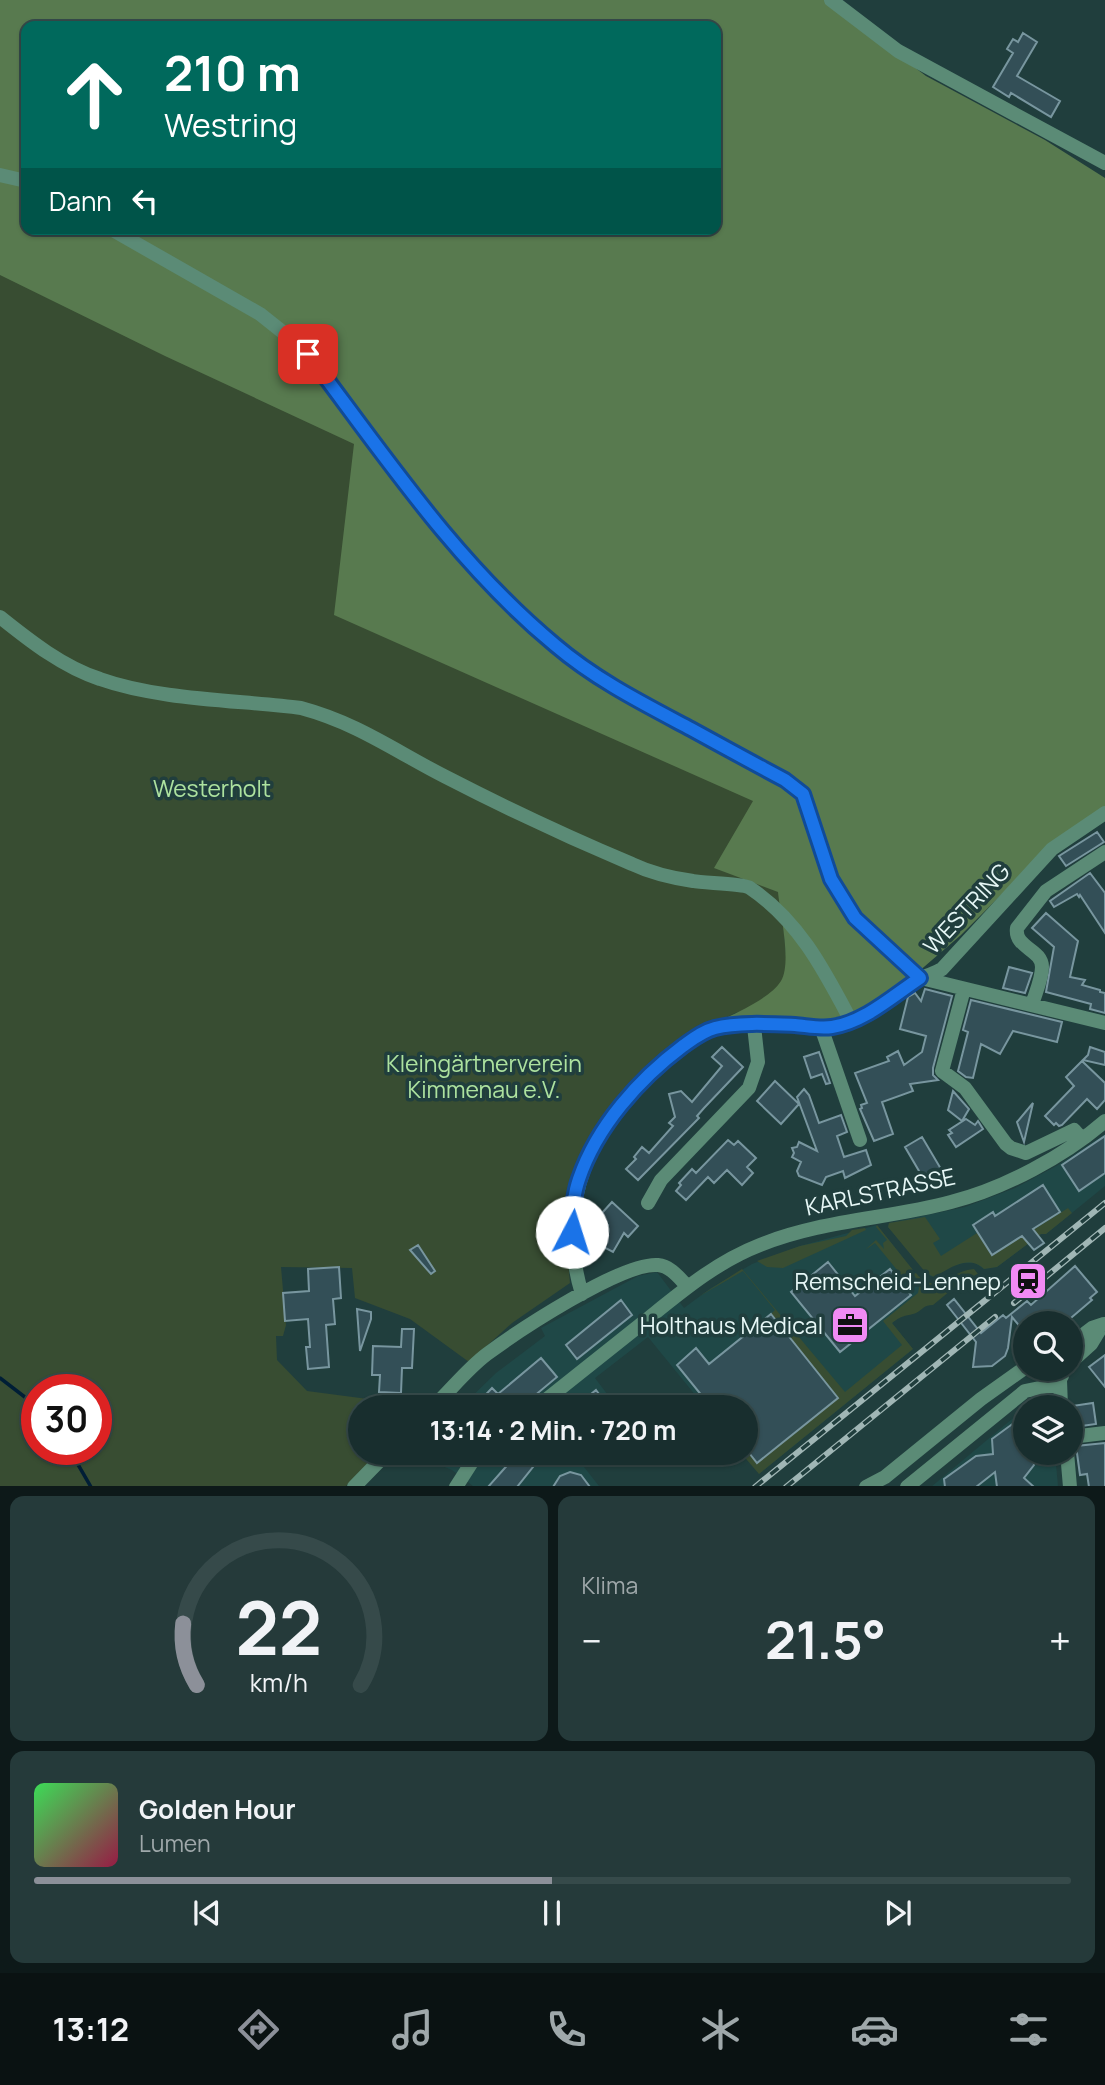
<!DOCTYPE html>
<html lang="de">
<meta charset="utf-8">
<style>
:root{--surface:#182e2e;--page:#253a3a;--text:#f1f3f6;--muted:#9fa8aa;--line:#364a4a;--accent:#8c9099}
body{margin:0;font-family:Manrope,sans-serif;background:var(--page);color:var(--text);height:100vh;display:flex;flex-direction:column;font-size:26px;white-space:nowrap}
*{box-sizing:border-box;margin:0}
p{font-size:23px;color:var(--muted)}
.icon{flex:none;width:38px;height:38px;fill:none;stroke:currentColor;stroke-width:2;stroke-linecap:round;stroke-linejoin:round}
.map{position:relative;height:1486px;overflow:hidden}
.panel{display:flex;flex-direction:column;gap:10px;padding:10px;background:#0d1919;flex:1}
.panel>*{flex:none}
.top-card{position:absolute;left:21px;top:21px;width:700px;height:214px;border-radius:14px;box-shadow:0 2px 5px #0004,0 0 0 2px var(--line);background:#00695c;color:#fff;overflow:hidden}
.tools{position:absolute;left:1013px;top:1311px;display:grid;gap:14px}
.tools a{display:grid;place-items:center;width:70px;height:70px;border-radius:50%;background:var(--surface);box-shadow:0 2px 5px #0004,0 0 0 2px var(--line);font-size:35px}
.speed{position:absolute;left:21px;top:1374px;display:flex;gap:14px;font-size:35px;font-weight:700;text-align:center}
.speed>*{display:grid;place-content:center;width:91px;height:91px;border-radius:50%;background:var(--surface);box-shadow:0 2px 5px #0004,0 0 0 2px var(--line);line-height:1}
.speed .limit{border:10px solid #d22;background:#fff;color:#111}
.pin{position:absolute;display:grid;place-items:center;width:60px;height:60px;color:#fff;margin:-30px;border-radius:14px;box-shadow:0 4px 10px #0006}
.me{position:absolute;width:77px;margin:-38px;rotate:5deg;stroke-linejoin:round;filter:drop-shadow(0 0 5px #0008)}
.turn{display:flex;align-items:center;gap:24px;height:147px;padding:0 28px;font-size:32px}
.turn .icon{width:91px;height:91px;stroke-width:2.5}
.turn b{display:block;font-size:49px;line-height:60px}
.then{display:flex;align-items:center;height:66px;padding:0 28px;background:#0003;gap:14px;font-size:26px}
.big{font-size:52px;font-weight:700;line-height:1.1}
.panel .card{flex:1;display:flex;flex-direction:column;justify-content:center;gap:10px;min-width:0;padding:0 24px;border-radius:14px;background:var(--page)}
.panel .dial{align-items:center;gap:0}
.dial svg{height:182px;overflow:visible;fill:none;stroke:var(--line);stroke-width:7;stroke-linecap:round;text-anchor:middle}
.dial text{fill:var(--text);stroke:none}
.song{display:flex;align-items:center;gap:21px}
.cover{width:84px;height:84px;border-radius:10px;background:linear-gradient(135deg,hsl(130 70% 55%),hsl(340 70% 35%))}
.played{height:7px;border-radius:4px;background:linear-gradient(90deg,var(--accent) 50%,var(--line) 50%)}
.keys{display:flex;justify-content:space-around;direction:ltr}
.heat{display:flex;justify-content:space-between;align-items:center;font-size:38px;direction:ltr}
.panel .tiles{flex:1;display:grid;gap:10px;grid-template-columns:1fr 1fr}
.card:last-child{grid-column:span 2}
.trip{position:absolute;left:348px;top:1395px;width:410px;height:70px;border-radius:35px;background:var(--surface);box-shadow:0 2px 5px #0004,0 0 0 2px var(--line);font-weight:700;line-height:70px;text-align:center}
.menu{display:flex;height:112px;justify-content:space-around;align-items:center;background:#0a1212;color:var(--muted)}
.menu .icon{width:49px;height:49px}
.menu .on{color:var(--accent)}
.menu b{font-size:32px;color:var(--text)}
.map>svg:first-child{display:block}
</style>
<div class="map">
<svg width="1105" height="1487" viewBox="0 0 1105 1487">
<rect width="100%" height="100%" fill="#203e3d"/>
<path fill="#1f4847" d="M 1105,1134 L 1105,1186 L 1046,1234 L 1041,1234 L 997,1267 L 984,1269 L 975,1263 L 964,1263 L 952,1266 L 934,1277 L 930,1276 L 888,1227 L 889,1223 L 965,1207 L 1015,1188 L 1058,1165 Z
M 877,1225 L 930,1292 L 892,1323 L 913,1349 L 759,1474 L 746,1452 L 746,1407 L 705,1407 L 648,1337 L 595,1378 L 617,1407 L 461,1407 L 496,1373 L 545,1336 L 541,1328 L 638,1276 L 657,1272 L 684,1308 L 711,1288 L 752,1264 L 800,1246 Z
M 1024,1409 L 1026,1452 L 1055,1453 L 1058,1486 L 931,1487 Z
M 417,1452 L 573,1453 L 599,1486 L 473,1486 L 452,1470 L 416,1455 Z"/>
<path fill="#384d32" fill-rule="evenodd" d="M 0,272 L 357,442 L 758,799 L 780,890 L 787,965 L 784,980 L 775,992 L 748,1009 L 735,1013 L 693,1034 L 595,1134 L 581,1157 L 568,1194 L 565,1228 L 570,1283 L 512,1323 L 469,1362 L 410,1319 L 355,1298 L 352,1268 L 281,1267 L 286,1325 L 283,1336 L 276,1336 L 277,1360 L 307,1391 L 421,1406 L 360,1407 L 360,1452 L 378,1453 L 346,1486 L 0,1486 ZM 37,1390 L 96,1390 L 96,1449 L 37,1449 Z
M 1068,1208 L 1072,1213 L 1046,1234 L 1041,1234 L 997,1267 L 984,1269 C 968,1254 949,1269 934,1277 L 926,1273 L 888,1227 L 889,1223 L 925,1217 L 940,1239 L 933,1243 L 941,1256 L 977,1233 L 992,1256 Z
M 877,1225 L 913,1270 L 902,1276 L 875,1243 L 865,1250 L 876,1240 L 884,1249 L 883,1243 L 887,1240 L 876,1227 Z
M 865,1228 L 866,1230 L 783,1268 L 767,1267 L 757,1261 L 800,1246 L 846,1236 L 852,1230 Z
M 742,1269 L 845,1392 L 902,1345 L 883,1321 L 918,1293 L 920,1283 L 913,1274 L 916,1273 C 935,1297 949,1271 974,1269 L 978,1274 L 961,1282 L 933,1305 C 923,1305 924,1309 916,1313 C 904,1317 904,1314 892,1323 L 913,1349 L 759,1474 L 741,1453 L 746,1452 L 746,1449 L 757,1463 L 838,1398 L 771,1314 L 775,1310 L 743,1271 L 698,1297 Z"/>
<path fill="#587a4f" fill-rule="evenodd" d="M 0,0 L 826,0 L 926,76 L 1045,140 L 1105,178 L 1105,809 L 1050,846 L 961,935 L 910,979 L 857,1013 L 836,1020 L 711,1025 C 731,1015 769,1000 781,981 C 792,962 780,914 778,892 L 714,868 L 753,801 L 334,615 L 354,444 L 165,356 L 0,275 ZM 26,26 L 716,26 L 716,229 L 26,229 Z"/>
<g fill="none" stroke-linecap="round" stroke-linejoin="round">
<path stroke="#001e36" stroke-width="3.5" d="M 0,1378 L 30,1401
M 69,1449 L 91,1487"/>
</g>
<path fill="#334f57" stroke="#78969f" stroke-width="2" d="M 1023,33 L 1037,42 L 1017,76 L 1060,101 L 1051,117 L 1011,93 L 1009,97 L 993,87 L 1013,53 L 1007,49 L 1013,39 L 1018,42 Z
M 1097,832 L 1104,842 L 1066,866 L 1059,856 Z
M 1090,873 L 1105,893 L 1105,933 L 1080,895 L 1079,897 L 1077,894 L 1054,907 L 1050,901 Z
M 1046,913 L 1078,941 L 1070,977 L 1085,980 L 1082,985 L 1100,990 L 1100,992 L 1105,993 L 1105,1013 L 1090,1009 L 1091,1004 L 1046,992 L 1054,947 L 1032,928 Z
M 1009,967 L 1032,973 L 1025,993 L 1003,988 Z
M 925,989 L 952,996 L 933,1068 L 933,1075 L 938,1080 L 910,1084 L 913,1091 L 882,1102 L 893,1134 L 874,1141 L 860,1109 L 862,1108 L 861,1105 L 867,1103 L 855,1073 L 889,1061 L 887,1057 L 898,1051 L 904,1065 L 922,1052 L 926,1036 L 900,1029 L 908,997 L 915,993 L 921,1001 Z
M 971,1000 L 1062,1022 L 1057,1042 L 1013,1031 L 1000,1054 L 981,1044 L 973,1078 L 966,1077 L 958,1071 L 968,1032 L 963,1030 Z
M 722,1047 L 743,1067 L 704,1108 L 697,1116 L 699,1118 L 638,1180 L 626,1169 L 636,1159 L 634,1157 L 642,1147 L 649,1153 L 673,1126 L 669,1123 L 675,1117 L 669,1094 L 681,1091 L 692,1102 L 722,1066 L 712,1057 Z
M 1090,1047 L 1105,1052 L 1105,1065 L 1083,1060 L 1088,1055 Z
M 819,1052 L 830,1083 L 826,1084 L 822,1074 L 811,1078 L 804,1057 Z
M 1082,1061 L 1105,1083 L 1105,1100 L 1097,1109 L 1087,1099 L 1062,1125 L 1059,1126 L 1056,1123 L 1054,1125 L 1045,1116 L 1074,1086 L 1066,1077 Z
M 775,1081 L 799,1104 L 781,1124 L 757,1101 Z
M 804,1089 L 809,1095 L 819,1123 L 841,1115 L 847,1132 L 837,1136 L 844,1157 L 866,1150 L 871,1165 L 845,1178 L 843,1171 L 826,1177 L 822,1185 L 799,1176 L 797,1171 L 801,1162 L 792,1157 L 794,1153 L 792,1148 L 797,1147 L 799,1142 L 817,1151 L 797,1097 Z
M 953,1091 L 969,1109 L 962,1121 L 948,1110 Z
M 1033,1103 L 1024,1142 L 1017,1122 Z
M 966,1119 L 975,1125 L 978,1121 L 983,1129 L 956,1147 L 948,1135 L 952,1133 L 949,1130 Z
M 1105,1136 L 1105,1173 L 1079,1191 L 1062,1165 Z
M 922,1137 L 941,1169 L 931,1174 L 930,1171 L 922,1176 L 905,1147 Z
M 728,1140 L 734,1145 L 738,1141 L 756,1158 L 747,1167 L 753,1173 L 742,1185 L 727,1170 L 714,1183 L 708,1177 L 686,1200 L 676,1191 L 681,1185 L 679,1183 L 692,1169 L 696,1173 Z
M 1043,1185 L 1060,1212 L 1033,1229 L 1044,1243 L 1034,1250 L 1022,1236 L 992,1255 L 973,1225 L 993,1212 L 995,1216 Z
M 612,1202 L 638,1226 L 628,1237 L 624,1233 L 613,1252 L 598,1244 L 608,1225 L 602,1219 L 602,1213 Z
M 418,1245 L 435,1271 L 431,1274 L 410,1250 Z
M 828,1262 L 855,1296 L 890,1269 L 911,1295 L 840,1352 L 791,1292 Z
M 1075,1266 L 1097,1292 L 1090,1298 L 1092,1300 L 1065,1323 L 1026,1323 L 1026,1334 L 1012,1317 L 1008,1348 L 1005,1356 L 992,1366 L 973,1367 L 976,1342 L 947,1305 L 954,1299 L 981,1333 L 1003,1315 L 1006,1318 L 1027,1301 L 1031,1305 Z
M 339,1267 L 341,1298 L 333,1299 L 335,1324 L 326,1325 L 329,1367 L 308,1369 L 306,1347 L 310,1347 L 308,1319 L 285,1321 L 283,1293 L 309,1291 L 308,1269 Z
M 621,1300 L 632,1315 L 577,1359 L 566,1345 Z
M 357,1309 L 371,1312 L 371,1319 L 360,1351 Z
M 771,1314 L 838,1398 L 757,1463 L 746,1449 L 746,1407 L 711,1407 L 677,1365 L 696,1348 L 709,1364 Z
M 402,1329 L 414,1329 L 412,1368 L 402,1368 L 401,1393 L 379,1392 L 380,1375 L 372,1375 L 373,1346 L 401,1347 Z
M 1105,1355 L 1105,1387 L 1089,1367 Z
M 541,1358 L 557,1377 L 521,1407 L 474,1407 L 492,1388 L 498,1394 Z
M 596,1390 L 609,1407 L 575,1407 Z
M 1093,1403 L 1096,1424 L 1074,1427 L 1072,1406 Z
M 1026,1414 L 1026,1452 L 1033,1459 L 1034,1465 L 1024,1478 L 1034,1487 L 997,1487 L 995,1472 L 976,1487 L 945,1487 L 944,1479 L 976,1456 L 993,1454 L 992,1439 Z
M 1105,1443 L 1105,1487 L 1089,1487 L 1087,1474 L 1080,1475 L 1076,1446 Z
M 513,1452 L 545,1452 L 517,1487 L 488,1487 L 511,1461 L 508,1458 Z
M 570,1472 L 581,1475 L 590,1487 L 553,1487 L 560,1476 Z"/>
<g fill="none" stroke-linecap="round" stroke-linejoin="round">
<path stroke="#5b8b76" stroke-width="14" d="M 831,0 L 898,51 L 1105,163
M 0,175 L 26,181
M 111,229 L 260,314 L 299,345 L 443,531 L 474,567 L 555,645 L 603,680 L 785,780 L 802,794 L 831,879 L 855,918 L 921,978 L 1105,1023
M 0,617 C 30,641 63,667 100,679 C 159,700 238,700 301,708 C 357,723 395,751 444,776 C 506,808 568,837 632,864 C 651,873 672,878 693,881 C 703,883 745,884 750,888 C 799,921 824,970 851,1021
M 964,989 L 942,1071 L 965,1088 L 1006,1144 L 1011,1148 L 1026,1153 L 1074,1130 L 1082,1139
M 1032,1005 C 1035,994 1042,979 1042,967 C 1042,949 1014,948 1017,928 L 1046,891 L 1105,852
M 821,1027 L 860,1140
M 648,1203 L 661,1180 L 749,1088 L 758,1062 L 754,1026
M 582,1294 C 554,1202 591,1124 662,1064 C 677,1051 694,1033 714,1028 C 735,1022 776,1024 799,1025 C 809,1026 820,1028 830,1027 C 864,1024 890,995 918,980 C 926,975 934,974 942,969 L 1052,849 L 1105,813
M 1071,1344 L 1092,1328 L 1104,1324
M 1071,1362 L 1091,1344 L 1102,1326
M 1060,1380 L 1061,1407
M 433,1407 C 451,1390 467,1369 487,1354 C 518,1331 622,1262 658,1265 C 671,1266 680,1279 688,1287
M 537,1407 C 573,1378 609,1350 645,1321 C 681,1292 716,1262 760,1245 C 821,1220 888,1219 951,1202 C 1003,1189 1065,1156 1105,1121
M 1071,1437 L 1105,1433
M 1067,1452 L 1070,1487
M 354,1487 L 388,1452
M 456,1487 L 472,1462 L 483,1452
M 866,1487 L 885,1477 L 981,1399 L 1026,1367
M 907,1487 L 1025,1391 L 1054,1385 L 1062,1376 L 1063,1368"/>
<defs>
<path id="rail" d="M 1014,1303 L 1105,1228
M 755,1487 L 1105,1203
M 786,1487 L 995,1317"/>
</defs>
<use href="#rail" stroke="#a0b6b5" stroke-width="6"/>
<use href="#rail" stroke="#203e3d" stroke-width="3.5" stroke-dasharray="10" stroke-linecap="butt"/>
</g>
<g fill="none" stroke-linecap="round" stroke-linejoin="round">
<defs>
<path id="route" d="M 308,354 C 384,455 457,564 555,645 C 596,680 644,704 691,729 C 722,746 753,763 785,780 L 803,794 L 831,879 L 855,918 L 920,978 C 894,995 865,1022 832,1027 C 820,1029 807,1026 795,1025 C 772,1024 737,1022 715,1028 C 703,1031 693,1039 683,1046 C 639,1079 597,1126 579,1179 C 573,1196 572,1214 572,1232"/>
</defs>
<use href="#route" stroke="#114b97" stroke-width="18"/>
<use href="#route" stroke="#1a73e8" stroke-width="12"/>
</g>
<defs>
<symbol id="station-square" viewBox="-11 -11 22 22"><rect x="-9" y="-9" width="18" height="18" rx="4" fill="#f18af4" stroke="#203e3d"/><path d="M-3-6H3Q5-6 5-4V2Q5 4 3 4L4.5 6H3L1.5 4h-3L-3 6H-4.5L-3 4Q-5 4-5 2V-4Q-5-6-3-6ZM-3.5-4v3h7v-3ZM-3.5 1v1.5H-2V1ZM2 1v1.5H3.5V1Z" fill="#111"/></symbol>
<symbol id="office-square" viewBox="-11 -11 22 22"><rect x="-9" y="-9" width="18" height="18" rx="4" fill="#f18af4" stroke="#203e3d"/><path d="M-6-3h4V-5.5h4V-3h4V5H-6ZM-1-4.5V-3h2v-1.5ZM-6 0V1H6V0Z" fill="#111"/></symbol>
</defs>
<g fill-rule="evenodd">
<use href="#station-square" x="1006" y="1259" width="44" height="44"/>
<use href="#office-square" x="828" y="1303" width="44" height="44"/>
</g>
<g text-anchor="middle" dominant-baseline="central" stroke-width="7" stroke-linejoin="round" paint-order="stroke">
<g font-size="23" fill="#ade29f" stroke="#203e3d">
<text x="212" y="788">Westerholt</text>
<text x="484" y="1063">Kleingärtnerverein<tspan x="484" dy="26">Kimmenau e.V.</tspan></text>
</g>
<g font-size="23" fill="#e6f7f6" stroke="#203e3d">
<text transform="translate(966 908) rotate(-47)">WESTRING</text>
<text transform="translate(880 1191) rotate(-12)">KARLSTRASSE</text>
</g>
<g font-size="23" fill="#e6f7f6" stroke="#203e3d" text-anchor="end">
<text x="1001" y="1281">Remscheid-Lennep</text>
<text x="823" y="1325">Holthaus Medical</text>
</g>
</g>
</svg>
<div class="tools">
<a><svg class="icon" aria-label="search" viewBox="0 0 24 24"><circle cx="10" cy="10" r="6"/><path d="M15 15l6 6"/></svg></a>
<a><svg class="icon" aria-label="layers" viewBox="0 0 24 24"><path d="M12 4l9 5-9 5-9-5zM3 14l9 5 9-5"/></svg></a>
</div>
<div class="speed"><div class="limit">30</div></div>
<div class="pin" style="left:308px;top:354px;background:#d93025"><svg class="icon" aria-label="arrive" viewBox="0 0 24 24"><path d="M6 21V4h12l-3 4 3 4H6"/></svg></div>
<svg class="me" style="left:572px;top:1232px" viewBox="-20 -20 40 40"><circle r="19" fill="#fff"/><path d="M0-13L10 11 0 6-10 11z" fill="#1a73e8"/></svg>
<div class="trip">13:14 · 2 Min. · 720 m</div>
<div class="top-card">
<div class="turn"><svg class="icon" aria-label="ahead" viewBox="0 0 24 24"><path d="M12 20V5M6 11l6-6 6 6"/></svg><div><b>210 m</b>Westring</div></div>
<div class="then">Dann<svg class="icon" aria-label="left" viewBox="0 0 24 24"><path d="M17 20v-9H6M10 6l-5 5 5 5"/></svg></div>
</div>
</div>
<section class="panel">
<div class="tiles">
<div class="card dial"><svg viewBox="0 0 100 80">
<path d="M14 69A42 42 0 1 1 86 69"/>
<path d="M14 69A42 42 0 0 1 8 42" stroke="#8c9099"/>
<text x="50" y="56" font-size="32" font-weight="700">22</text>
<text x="50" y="72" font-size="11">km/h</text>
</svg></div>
<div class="card"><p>Klima</p>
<div class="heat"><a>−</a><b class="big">21.5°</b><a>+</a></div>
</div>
<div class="card">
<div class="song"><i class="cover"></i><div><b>Golden Hour</b><p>Lumen</p></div></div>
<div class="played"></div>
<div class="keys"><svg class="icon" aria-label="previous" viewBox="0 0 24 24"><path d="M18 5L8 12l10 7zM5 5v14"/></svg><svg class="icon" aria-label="pause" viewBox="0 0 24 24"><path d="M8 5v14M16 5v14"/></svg><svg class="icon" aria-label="next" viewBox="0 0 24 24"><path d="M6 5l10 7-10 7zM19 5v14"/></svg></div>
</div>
</div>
</section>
<nav class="menu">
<b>13:12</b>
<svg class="icon on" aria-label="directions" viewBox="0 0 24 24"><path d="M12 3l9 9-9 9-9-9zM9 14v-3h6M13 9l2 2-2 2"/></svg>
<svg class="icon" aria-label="music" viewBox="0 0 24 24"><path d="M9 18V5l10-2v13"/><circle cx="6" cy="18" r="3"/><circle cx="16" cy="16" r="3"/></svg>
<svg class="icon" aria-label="phone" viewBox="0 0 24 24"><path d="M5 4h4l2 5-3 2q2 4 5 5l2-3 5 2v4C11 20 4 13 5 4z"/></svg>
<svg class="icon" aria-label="climate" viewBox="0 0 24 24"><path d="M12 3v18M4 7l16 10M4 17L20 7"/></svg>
<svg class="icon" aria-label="car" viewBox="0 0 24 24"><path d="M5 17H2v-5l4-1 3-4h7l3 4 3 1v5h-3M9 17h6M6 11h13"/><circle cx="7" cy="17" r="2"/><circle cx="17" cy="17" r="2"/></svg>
<svg class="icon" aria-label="filters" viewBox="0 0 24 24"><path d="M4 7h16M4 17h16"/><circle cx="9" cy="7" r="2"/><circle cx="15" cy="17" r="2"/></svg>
</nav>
